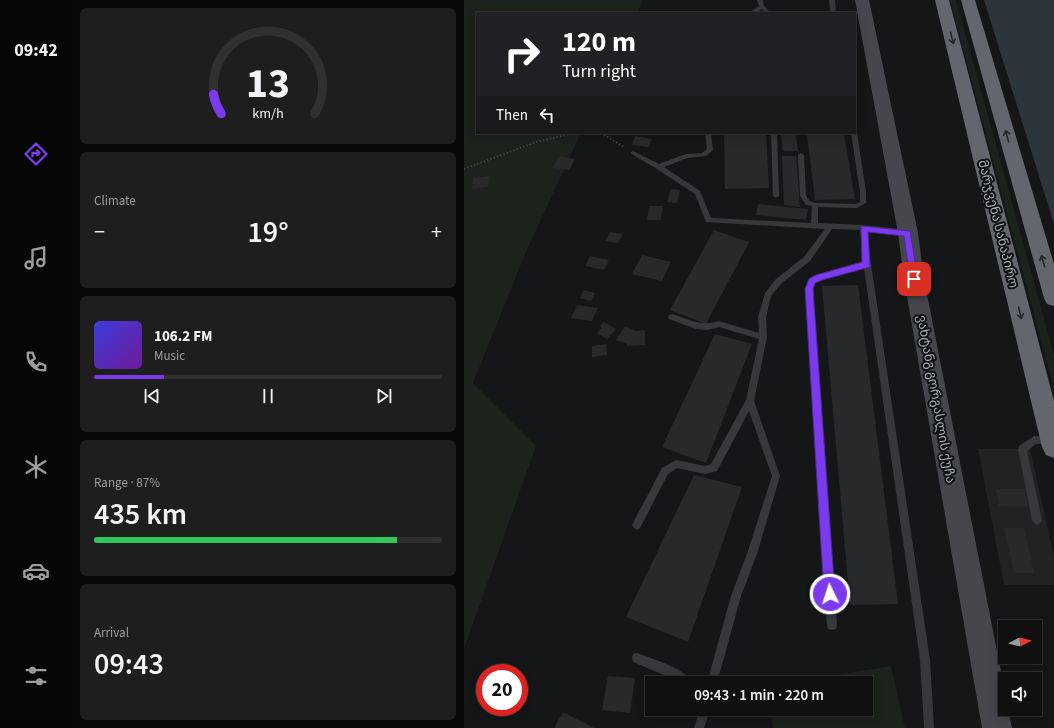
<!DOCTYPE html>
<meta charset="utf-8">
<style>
:root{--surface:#101011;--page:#1e1e1f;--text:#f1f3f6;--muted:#9c9d9f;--line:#303031;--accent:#7c3aed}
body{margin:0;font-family:"Source Sans 3","Noto Sans Georgian",sans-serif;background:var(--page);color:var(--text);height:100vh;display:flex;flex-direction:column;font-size:15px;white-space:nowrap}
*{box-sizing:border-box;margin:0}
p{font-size:13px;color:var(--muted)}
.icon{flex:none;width:22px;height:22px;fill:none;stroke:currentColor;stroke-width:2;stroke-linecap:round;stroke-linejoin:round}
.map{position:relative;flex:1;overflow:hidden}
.sheet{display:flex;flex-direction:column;gap:8px;padding:8px;background:#090909;width:392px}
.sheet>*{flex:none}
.guide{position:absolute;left:12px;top:12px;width:380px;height:122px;border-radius:0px;box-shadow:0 2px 10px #0003,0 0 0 1px var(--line);background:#202124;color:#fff;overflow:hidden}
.needle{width:26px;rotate:83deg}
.controls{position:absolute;left:534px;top:620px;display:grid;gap:8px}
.controls a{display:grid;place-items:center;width:44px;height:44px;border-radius:0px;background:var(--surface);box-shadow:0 2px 10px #0003,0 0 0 1px var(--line);font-size:20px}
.speed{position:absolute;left:12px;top:664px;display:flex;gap:8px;font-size:20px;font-weight:700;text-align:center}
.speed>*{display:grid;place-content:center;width:52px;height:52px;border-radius:50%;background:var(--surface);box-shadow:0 2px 10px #0003,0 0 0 1px var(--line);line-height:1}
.speed .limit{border:6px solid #d22;background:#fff;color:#111}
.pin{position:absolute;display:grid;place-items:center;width:34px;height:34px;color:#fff;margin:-17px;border-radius:8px;box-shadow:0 2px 6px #0006}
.me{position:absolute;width:44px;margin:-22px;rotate:356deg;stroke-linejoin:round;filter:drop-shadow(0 0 3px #0008)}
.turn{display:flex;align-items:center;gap:14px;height:84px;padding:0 20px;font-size:18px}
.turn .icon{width:52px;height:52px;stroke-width:2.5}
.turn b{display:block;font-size:28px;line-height:34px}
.then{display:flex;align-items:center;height:38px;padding:0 20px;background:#0003;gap:8px;font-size:15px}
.big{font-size:30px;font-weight:600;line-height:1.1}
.sheet .tile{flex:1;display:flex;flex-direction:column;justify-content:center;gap:6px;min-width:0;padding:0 14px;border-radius:6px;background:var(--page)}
.sheet .dial{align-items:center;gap:0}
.dial svg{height:104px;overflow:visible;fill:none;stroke:var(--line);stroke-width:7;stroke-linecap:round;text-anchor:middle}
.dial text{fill:var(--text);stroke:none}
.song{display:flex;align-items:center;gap:12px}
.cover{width:48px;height:48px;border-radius:6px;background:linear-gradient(135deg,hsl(240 70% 55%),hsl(280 70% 35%))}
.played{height:4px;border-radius:2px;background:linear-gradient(90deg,var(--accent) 20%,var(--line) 20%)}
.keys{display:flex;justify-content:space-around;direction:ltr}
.heat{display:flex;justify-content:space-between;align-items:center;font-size:22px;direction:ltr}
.charge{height:6px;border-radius:3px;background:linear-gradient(90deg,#34c759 87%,var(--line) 0)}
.trip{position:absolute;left:181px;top:676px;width:228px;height:40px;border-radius:0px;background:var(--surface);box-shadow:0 2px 10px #0003,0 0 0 1px var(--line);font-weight:600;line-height:40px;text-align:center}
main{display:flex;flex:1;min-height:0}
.menu{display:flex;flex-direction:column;width:72px;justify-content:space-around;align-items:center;background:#060607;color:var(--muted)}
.menu .icon{width:28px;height:28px}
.menu .on{color:var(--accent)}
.menu b{font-size:18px;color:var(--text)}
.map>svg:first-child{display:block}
</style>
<main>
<nav class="menu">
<b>09:42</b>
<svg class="icon on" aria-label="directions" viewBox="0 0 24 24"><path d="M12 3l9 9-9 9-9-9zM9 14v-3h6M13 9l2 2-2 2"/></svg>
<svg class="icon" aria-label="music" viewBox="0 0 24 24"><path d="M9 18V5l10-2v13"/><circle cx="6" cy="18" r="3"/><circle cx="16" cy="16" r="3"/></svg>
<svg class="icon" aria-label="phone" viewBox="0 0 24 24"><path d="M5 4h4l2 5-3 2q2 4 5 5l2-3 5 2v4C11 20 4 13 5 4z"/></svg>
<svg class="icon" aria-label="climate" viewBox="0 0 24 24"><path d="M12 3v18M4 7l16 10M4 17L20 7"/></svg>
<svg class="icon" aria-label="car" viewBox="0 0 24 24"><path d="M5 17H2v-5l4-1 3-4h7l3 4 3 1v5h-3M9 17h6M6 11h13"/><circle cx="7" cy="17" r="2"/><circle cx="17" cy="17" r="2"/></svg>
<svg class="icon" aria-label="filters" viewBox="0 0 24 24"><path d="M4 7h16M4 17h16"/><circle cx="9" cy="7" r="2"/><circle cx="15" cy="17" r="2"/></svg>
</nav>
<section class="sheet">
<div class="tile dial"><svg viewBox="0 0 100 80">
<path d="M14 69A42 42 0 1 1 86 69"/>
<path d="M14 69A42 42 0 0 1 8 54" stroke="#7c3aed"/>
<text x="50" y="56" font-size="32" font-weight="700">13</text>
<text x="50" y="72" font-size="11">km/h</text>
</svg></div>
<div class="tile"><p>Climate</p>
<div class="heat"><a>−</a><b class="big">19°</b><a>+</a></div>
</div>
<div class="tile">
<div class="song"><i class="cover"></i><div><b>106.2 FM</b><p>Music</p></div></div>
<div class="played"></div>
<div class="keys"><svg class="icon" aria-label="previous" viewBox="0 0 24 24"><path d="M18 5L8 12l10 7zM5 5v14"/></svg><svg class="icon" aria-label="pause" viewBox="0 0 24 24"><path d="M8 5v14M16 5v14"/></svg><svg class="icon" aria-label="next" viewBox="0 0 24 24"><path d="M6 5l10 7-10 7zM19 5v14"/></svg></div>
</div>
<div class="tile"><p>Range · 87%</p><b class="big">435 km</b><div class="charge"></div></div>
<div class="tile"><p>Arrival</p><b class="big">09:43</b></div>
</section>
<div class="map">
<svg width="590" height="728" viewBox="0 0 590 728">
<rect width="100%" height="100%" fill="#151617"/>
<path fill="#212224" d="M 514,449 L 566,449 L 590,557 L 590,585 L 540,585 Z"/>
<path fill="#1c221c" d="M 0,0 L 179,0 L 173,13 L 13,13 L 13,133 L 117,133 L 62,252 L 9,383 L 72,446 L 0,649 Z
M 486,0 L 492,0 L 590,355 L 590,389 Z
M 427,666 L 441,728 L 309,728 L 306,709 L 402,709 L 402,683 L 321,683 Z"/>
<path fill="#2c353a" d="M 520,0 L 590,0 L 590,224 Z"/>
<path fill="#28292b" d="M 260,133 L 302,133 L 305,188 L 261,189 Z
M 323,133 L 380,133 L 391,199 L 351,200 L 343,135 L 332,135 L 334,151 L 319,151 L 317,135 L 323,135 Z
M 171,136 L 188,139 L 184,147 L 168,145 Z
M 95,156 L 111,159 L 105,170 L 88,168 Z
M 318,156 L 332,156 L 336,207 L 320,205 Z
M 25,176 L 24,187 L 8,189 L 9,178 Z
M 207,189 L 216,190 L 213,203 L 203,202 Z
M 294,204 L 344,209 L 342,220 L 292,215 Z
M 185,206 L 199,206 L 197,220 L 183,220 Z
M 250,230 L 285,242 L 242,324 L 206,310 Z
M 146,232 L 159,234 L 154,243 L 141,241 Z
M 178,255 L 207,262 L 198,281 L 168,274 Z
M 126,256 L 145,260 L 140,270 L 121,266 Z
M 394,285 L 434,604 L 386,605 L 358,286 Z
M 120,290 L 131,293 L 127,301 L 116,298 Z
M 113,305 L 134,308 L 128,321 L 107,318 Z
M 140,322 L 152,329 L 143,339 L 133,333 L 138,327 L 136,326 Z
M 161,326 L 172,331 L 181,330 L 181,345 L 163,346 L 163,344 L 152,340 Z
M 251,334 L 288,344 L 242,463 L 198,447 Z
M 142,344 L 143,355 L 128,357 L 128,346 Z
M 230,475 L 278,487 L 224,642 L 162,617 Z
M 532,489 L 561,489 L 564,507 L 535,506 Z
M 540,528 L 560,528 L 570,573 L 550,573 Z
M 144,676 L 171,678 L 166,713 L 138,710 Z
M 99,712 L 130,728 L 90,728 Z"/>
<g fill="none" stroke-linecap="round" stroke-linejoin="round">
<path stroke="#3d3f43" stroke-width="2" stroke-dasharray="1.5 2" stroke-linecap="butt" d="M 137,133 L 160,147
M 0,169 L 72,142 L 110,133"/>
<path fill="#37383c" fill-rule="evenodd" d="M 293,0 L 299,0 L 300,6 L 307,13 L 301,13 L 298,9 L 291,13 L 285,13 L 295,6 Z
M 365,0 L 371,0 L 372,13 L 366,13 Z
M 391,131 L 393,133 L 402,192 L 402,203 L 393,208 L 354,207 L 354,223 L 399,225 L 444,230 L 447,233 L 444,236 L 403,231 L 407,264 L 466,660 L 470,728 L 460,728 L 456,660 L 400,268 L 357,279 L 351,283 L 349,289 L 373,625 L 372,629 L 368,630 L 364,629 L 363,625 L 341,289 L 345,279 L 352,275 L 399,262 L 396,230 L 368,229 L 346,261 L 318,283 L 307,296 L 302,317 L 303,337 L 290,401 L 316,476 L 294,551 L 277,596 L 253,683 L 243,683 L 267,596 L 284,551 L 308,476 L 285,411 L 253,471 L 241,474 L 213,468 L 204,474 L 176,528 L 173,530 L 170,528 L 168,525 L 198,468 L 212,460 L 241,466 L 247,464 L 282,400 L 295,339 L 255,327 L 244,330 L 232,329 L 205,319 L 204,317 L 205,315 L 208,314 C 224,319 238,327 255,321 L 295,333 L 294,317 L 301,293 L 312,279 L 340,257 L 361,229 L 242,222 L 231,194 L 193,169 L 166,153 L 169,151 L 195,164 L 222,154 L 238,153 L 243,149 L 241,133 L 247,133 L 249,150 L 242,156 L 223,158 L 200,167 L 236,191 L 247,218 L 347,223 L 348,206 L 342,205 L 336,196 L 334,155 L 337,153 L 340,155 L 342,196 L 346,201 L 351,203 L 392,204 L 396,202 L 396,192 L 387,133 L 391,133 Z
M 307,133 L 313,133 L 315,196 L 312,198 L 309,196 Z
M 570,436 L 590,437 L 590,443 L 572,444 L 563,451 L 578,520 L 576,523 L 573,525 L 570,523 L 568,520 L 554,449 L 555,446 Z
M 173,653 C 187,658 224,670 229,683 L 215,683 L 207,678 L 169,662 L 168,658 L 169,654 Z
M 236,709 L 246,709 L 240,728 L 230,728 Z"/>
<path fill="#45474c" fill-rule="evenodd" d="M 391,0 L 405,0 L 454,233 L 460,279 L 541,692 L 541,709 L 544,709 L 548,728 L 518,728 L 440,279 L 434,233 Z"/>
<path fill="#63666c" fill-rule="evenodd" d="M 471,0 L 485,0 L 590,401 L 590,458 L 582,455 L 578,447 Z
M 497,0 L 511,0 L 590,264 L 590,306 L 583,304 L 580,298 Z"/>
</g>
<defs><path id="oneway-shaft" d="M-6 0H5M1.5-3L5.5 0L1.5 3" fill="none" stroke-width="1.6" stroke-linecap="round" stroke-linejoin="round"/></defs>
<g stroke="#252628">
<use href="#oneway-shaft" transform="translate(488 38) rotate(76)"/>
<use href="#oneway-shaft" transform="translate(543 136) rotate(-106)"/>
<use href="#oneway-shaft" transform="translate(579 261) rotate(-106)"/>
<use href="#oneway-shaft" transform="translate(556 313) rotate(76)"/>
</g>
<path fill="#7c3aed" stroke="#51269a" d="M 397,226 L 446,231 L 454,279 L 450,282 L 446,279 L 440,236 L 404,232 L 406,267 L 358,280 L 351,283 L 349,289 L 371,594 L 370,598 L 366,600 L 362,598 L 360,594 L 341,289 L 345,279 L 352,275 L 398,262 Z"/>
<g text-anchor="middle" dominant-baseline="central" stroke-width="4" stroke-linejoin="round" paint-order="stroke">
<g font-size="13" fill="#a8aeb6" stroke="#101112">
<text transform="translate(534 224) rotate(76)">მარჯვენა სანაპირო</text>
<text transform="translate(472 399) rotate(80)">ვახტანგ გორგასლის ქუჩა</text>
</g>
</g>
</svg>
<div class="controls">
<a><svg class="needle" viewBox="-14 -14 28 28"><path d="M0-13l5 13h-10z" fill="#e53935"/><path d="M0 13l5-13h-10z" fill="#9c9d9f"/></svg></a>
<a><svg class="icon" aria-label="sound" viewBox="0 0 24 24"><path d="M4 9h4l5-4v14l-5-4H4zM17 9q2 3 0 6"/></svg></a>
</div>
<div class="speed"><div class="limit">20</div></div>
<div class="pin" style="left:450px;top:279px;background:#d93025"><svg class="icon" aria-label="arrive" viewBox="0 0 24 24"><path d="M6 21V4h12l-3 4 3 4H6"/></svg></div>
<svg class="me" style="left:366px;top:594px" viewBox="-20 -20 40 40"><circle r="17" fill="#7c3aed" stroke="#fff" stroke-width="3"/><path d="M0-11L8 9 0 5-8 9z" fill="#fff"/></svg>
<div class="trip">09:43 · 1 min · 220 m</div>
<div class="guide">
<div class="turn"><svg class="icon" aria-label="right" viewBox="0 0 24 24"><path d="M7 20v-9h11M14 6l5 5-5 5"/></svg><div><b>120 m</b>Turn right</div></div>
<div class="then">Then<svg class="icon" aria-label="left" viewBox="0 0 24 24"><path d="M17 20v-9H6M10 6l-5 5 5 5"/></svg></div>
</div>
</div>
</main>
